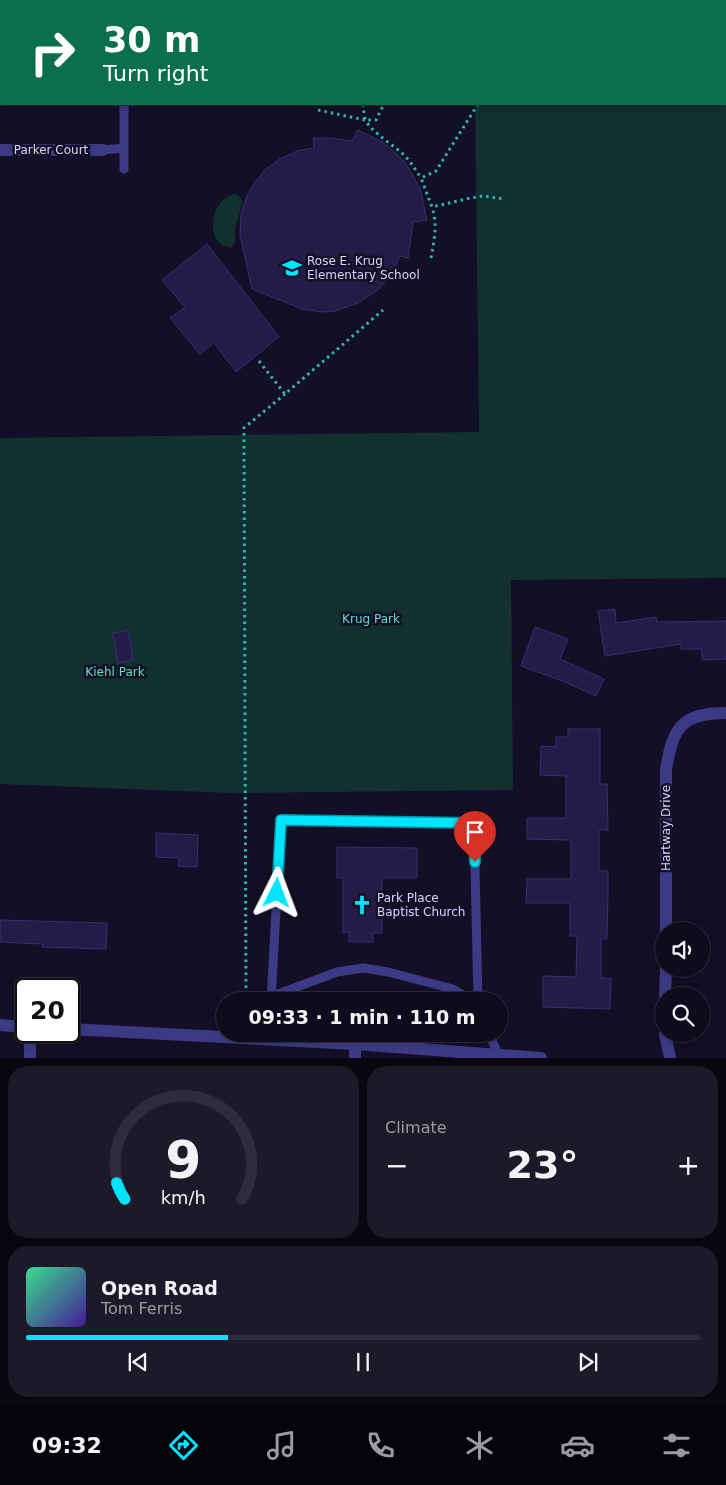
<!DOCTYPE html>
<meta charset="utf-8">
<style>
:root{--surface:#0e0b1c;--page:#1c1929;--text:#f1f3f6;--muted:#9b9ba3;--line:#2e2b3b;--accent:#00e5ff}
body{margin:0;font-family:"DejaVu Sans",sans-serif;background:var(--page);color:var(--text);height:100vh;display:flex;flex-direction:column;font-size:19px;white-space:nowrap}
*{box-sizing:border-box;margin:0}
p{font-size:16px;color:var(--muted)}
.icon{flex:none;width:28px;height:28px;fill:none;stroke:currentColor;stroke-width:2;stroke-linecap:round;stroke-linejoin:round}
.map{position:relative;height:1058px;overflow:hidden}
.panel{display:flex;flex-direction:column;gap:8px;padding:8px;background:#08060f;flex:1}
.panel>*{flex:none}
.hud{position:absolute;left:0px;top:0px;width:726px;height:105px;box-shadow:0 2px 8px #0003,0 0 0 1px var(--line);background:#0b6e4f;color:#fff;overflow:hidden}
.fabs{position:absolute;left:655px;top:922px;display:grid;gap:10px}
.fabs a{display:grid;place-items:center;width:55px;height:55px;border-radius:50%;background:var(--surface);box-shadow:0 2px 8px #0003,0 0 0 1px var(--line);font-size:25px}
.speed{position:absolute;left:15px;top:978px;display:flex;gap:10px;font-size:25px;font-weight:700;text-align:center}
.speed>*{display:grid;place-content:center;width:65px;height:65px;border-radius:50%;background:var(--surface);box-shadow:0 2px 8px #0003,0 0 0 1px var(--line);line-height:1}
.speed .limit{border:2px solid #111;border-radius:8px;background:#fff;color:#111}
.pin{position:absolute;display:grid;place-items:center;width:42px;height:42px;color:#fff;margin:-51px -21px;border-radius:50% 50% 50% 0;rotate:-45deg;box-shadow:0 0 5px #0007}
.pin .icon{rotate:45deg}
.me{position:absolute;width:55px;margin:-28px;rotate:3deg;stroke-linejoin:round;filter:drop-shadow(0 0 4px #0008)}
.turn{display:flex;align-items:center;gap:18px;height:105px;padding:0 20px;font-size:22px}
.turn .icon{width:65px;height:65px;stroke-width:2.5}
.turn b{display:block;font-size:35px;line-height:42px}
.big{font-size:38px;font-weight:800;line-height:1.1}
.panel .widget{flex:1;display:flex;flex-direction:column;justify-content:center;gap:8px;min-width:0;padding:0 18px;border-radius:20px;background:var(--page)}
.panel .dial{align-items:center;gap:0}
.dial svg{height:130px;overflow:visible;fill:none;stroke:var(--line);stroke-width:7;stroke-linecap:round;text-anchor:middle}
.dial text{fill:var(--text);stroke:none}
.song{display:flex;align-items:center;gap:15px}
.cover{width:60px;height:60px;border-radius:8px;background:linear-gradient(135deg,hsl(150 70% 55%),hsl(260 70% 35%))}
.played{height:5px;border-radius:2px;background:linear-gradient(90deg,var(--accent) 30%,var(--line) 30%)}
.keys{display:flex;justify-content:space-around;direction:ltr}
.heat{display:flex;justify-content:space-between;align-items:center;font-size:28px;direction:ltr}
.panel .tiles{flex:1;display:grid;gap:8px;grid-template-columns:1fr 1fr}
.widget:last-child{grid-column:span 2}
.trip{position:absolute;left:216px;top:992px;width:292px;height:50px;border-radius:25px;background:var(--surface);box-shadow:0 2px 8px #0003,0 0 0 1px var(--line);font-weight:800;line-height:50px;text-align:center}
.tab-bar{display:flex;height:80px;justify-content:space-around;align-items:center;background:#06040b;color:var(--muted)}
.tab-bar .icon{width:35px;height:35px}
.tab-bar .active{color:var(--accent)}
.tab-bar b{font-size:22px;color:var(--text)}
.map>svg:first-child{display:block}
</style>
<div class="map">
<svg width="726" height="1058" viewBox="0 0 726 1058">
<rect width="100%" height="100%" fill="#130f26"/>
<path fill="#12302f" d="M 474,0 L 726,0 L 726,578 L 511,580 L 513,790 L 232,793 L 0,784 L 0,438 L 479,432 L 475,104 L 725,104 L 725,1 Z
M 235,194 L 240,197 L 243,202 L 235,227 L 235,243 L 231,248 C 202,245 211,197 235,194 Z"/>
<path fill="#241b47" stroke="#3b2d73" d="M 358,130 L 384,143 L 405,162 L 420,188 L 427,220 L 413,222 L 408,258 L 400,256 L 392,273 L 378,290 L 358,303 L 335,311 L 321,312 L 302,309 L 252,289 L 240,235 L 241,215 L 247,195 L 256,181 L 266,169 L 280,159 L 297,151 L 314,148 L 313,138 L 329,138 L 352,141 Z
M 207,244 L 279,337 L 236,372 L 214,343 L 200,354 L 170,318 L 185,307 L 162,280 Z
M 615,609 L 616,623 L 656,617 L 657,622 L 726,621 L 726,659 L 702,660 L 702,649 L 681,649 L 681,644 L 605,656 L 598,611 Z
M 535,627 L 568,639 L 560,659 L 604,679 L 596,696 L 565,682 L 521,666 Z
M 128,630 L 133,660 L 118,663 L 113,633 Z
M 568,729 L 600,729 L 600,784 L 607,784 L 608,830 L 599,830 L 599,871 L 608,871 L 608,896 L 607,939 L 601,939 L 601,978 L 611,978 L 610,1009 L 543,1007 L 543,976 L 576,977 L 577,936 L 570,936 L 570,903 L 526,903 L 527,879 L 571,879 L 571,840 L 527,839 L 527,818 L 566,818 L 566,776 L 540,775 L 541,746 L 556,747 L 556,737 L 568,737 Z
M 156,833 L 198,835 L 197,867 L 178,866 L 179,858 L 156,857 Z
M 337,847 L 417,848 L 417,878 L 382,878 L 382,933 L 373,933 L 373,942 L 349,942 L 349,932 L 343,933 L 343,878 L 337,878 Z
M 0,920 L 107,923 L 106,949 L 42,947 L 42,944 L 0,942 Z"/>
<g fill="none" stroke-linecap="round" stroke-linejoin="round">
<path stroke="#2fb8b0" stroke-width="3" stroke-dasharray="2.5 4" stroke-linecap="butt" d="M 725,18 L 726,18
M 363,104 L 365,120 L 376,120 L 384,104
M 478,104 L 436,171 L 421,178 L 432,207 L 466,199 L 482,196 L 505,199
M 318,110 L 365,120 C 375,135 391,143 404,155 C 411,162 416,171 421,178
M 431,258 C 434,241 438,225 432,207
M 259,361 L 285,394 L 383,310
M 246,1001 L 244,428 L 285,394"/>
<path stroke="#3d3a85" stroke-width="9" d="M 103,150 L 124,148 L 124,104
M 124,169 L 124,148
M 271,1001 L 281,820 L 474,823 L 478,1001
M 271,1001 L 278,994 L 337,972 L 363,968 L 388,972 L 453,989 L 473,1001
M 489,1034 L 498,1054"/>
<path stroke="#3d3a85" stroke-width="12" d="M 0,150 L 103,150
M 666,931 L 666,769 C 673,728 681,713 726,713
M 665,996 L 666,969
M 665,1034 L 670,1058
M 355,1044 L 355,1058
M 30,1058 L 30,1031"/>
<path stroke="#3d3a85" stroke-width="12" d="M 0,1025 L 26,1027
M 69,1029 L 355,1044 L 541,1058"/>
</g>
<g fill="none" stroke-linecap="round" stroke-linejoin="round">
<defs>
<path id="route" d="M 277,893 L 281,820 L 474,823 L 475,862"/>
</defs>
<use href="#route" stroke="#0095a6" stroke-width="12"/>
<use href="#route" stroke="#00e5ff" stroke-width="9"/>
</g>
<defs>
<symbol id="school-bare" viewBox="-9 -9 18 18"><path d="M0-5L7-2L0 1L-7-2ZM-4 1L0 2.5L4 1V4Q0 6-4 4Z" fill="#00e5ff" stroke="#130f26" stroke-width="2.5" paint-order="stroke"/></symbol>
<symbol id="church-bare" viewBox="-9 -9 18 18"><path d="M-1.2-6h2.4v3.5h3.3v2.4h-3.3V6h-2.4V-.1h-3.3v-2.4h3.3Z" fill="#00e5ff" stroke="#130f26" stroke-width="2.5" paint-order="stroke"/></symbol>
</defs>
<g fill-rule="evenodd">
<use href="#school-bare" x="278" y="254" width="28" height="28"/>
<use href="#church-bare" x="348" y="891" width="28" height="28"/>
</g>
<g text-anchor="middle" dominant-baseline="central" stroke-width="5" stroke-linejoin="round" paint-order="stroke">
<g font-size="12" fill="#d9d4ff" stroke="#130f26">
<text x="51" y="150">Parker Court</text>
<text transform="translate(666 828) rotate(-90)">Hartway Drive</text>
</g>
<g font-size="12" fill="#d9d4ff" stroke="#130f26" text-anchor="start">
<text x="307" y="261">Rose E. Krug<tspan x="307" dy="14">Elementary School</tspan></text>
<text x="377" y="898">Park Place<tspan x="377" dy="14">Baptist Church</tspan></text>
</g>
<g font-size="12" fill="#5fe0c0" stroke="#130f26">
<text x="371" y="619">Krug Park</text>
<text x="115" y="672">Kiehl Park</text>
</g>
</g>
</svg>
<div class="fabs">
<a><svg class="icon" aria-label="sound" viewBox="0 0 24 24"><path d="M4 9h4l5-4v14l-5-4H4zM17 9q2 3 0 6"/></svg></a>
<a><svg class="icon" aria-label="search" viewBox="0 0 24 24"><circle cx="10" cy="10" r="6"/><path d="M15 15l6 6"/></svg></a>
</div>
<div class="speed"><div class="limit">20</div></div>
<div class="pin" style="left:475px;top:862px;background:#d93025"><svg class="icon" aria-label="arrive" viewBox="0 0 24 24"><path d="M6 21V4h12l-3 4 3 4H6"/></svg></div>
<svg class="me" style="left:277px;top:893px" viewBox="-20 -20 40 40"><path d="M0-17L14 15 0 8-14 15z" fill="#00e5ff" stroke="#fff" stroke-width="4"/></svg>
<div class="trip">09:33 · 1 min · 110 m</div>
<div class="hud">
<div class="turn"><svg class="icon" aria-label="right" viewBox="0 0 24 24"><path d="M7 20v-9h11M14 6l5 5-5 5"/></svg><div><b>30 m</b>Turn right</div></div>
</div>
</div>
<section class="panel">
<div class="tiles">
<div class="widget dial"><svg viewBox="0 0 100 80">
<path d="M14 69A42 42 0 1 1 86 69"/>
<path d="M14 69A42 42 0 0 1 9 59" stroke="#00e5ff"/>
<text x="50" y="56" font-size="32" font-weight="700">9</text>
<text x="50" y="72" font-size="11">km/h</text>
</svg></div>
<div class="widget"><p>Climate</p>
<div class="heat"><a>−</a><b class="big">23°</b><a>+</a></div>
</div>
<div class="widget">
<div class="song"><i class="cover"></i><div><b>Open Road</b><p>Tom Ferris</p></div></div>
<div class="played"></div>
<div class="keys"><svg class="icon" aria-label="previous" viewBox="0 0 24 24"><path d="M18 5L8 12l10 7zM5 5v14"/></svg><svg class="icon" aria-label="pause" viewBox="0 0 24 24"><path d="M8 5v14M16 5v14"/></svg><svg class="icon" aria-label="next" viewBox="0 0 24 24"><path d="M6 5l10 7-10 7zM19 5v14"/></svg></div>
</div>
</div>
</section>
<nav class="tab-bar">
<b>09:32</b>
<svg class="icon active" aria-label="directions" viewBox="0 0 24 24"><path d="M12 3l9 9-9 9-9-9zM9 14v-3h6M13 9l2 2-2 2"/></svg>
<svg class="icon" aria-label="music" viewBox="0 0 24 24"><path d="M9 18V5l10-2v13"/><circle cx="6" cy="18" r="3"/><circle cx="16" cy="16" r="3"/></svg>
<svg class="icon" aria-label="phone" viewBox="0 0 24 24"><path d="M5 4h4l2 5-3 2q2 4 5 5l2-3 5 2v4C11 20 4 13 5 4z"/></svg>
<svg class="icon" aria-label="climate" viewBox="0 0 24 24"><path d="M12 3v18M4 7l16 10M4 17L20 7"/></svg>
<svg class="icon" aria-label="car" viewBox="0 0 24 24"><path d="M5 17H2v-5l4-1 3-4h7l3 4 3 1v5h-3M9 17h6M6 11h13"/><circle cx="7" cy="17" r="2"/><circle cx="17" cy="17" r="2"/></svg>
<svg class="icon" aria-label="filters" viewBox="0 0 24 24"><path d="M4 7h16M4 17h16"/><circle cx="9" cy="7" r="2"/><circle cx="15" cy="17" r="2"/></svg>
</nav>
